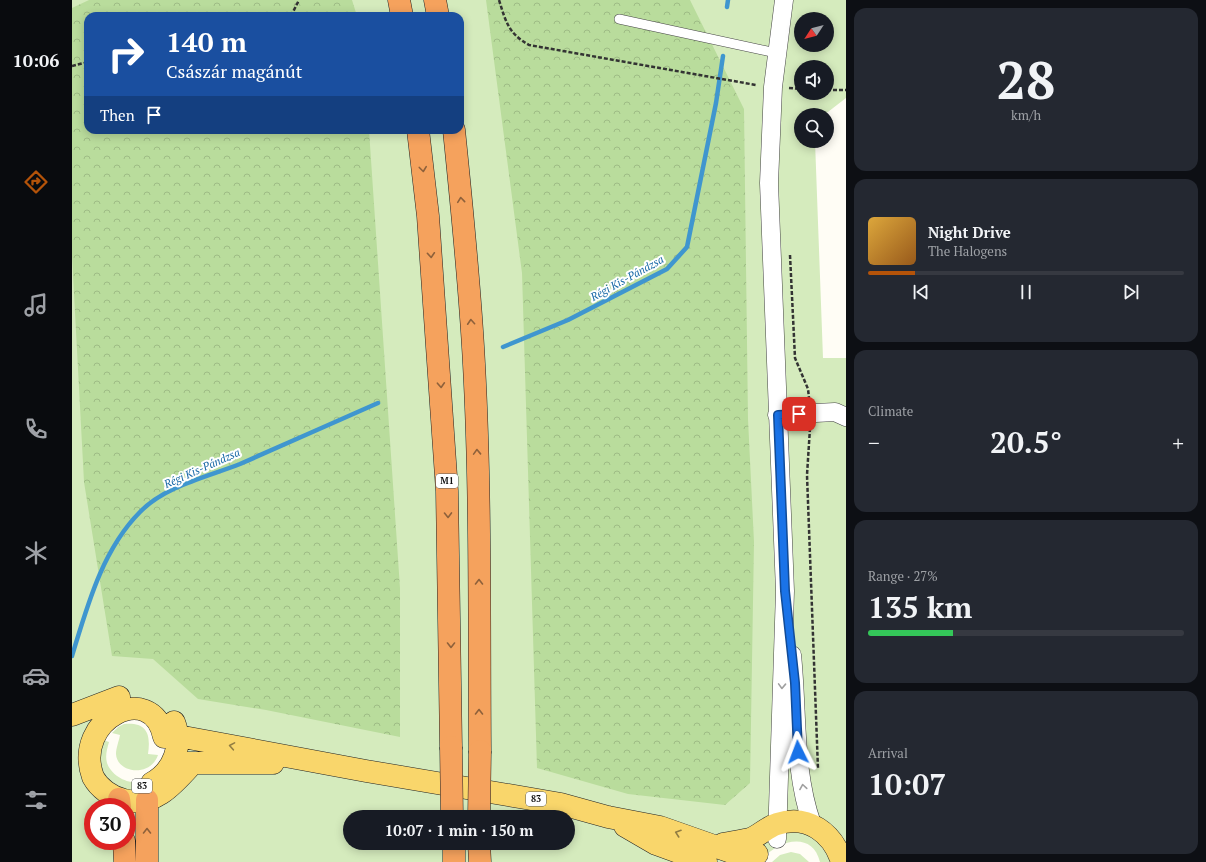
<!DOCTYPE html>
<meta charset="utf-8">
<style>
:root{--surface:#171b24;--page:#242831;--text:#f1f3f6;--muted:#9ea1a6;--line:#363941;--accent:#b45309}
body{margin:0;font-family:"PT Serif",serif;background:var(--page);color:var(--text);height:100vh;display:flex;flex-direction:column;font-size:15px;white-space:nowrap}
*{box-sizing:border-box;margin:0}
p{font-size:13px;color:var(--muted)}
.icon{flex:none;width:22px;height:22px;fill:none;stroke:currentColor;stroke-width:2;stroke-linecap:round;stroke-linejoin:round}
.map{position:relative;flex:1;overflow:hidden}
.sheet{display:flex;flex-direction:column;gap:8px;padding:8px;background:#0d0f14;width:360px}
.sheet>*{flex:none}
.top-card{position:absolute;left:12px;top:12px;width:380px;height:122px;border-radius:12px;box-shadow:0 2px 10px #0003;background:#1a4fa0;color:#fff;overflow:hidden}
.needle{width:26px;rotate:234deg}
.buttons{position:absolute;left:722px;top:12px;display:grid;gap:8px}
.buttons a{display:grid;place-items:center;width:40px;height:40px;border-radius:50%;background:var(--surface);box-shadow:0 2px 10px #0003;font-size:20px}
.speed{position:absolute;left:12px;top:798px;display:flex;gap:8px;font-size:20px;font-weight:700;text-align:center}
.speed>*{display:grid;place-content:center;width:52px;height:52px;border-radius:50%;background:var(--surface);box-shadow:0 2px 10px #0003;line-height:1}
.speed .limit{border:6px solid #d22;background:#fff;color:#111}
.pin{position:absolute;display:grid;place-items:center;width:34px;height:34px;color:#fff;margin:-17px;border-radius:8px;box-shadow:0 2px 6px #0006}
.me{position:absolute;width:44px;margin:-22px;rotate:357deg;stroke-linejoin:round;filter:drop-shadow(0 0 3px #0008)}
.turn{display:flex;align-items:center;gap:14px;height:84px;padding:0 16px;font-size:18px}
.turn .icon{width:52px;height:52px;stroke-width:2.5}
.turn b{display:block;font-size:28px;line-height:34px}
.then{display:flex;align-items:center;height:38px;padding:0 16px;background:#0003;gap:8px;font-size:15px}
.big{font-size:30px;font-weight:600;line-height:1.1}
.sheet .tile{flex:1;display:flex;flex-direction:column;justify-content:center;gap:6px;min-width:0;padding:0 14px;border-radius:12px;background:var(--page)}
.sheet .dial{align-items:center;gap:0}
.dial b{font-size:52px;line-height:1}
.song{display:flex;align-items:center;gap:12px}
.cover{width:48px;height:48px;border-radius:6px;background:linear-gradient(135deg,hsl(40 70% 55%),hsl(30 70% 35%))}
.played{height:4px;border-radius:2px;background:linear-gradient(90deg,var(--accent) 15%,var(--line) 15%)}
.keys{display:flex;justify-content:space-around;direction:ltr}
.heat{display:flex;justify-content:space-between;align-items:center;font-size:22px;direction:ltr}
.charge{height:6px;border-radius:3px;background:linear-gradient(90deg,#34c759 27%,var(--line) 0)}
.trip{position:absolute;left:271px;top:810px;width:232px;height:40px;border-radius:20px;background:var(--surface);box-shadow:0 2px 10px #0003;font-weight:600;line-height:40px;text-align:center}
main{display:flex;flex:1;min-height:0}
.tab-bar{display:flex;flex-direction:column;width:72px;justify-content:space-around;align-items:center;background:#090b0e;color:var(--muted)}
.tab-bar .icon{width:28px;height:28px}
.tab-bar .selected{color:var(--accent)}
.tab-bar b{font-size:18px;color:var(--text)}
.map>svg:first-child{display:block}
</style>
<main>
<nav class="tab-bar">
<b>10:06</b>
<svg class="icon selected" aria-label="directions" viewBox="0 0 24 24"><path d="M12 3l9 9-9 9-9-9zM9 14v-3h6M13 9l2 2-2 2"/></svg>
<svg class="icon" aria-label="music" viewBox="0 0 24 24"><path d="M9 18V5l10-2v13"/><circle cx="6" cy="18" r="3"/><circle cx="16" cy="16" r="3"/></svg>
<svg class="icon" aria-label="phone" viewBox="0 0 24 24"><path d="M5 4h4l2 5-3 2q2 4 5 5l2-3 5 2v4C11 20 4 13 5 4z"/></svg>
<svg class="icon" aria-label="climate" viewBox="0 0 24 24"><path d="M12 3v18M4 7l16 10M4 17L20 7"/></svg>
<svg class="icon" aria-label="car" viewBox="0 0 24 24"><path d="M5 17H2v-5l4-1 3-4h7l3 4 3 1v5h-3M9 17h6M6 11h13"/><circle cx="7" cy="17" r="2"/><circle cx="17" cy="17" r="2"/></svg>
<svg class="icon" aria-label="filters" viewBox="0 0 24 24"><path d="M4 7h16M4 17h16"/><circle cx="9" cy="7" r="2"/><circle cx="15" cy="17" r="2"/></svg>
</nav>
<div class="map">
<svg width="774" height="862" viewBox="0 0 774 862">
<defs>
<pattern id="forest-crowns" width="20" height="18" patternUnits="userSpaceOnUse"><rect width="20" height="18" fill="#b9dc9c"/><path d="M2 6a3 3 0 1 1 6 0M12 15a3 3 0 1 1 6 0" fill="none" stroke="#9ebc85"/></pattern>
</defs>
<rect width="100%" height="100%" fill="#fffdf5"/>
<path fill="#d5ebbd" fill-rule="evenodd" d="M 0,0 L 774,0 L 774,98 L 752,115 L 729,115 L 729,141 L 743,141 L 751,358 L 774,358 L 774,862 L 748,862 C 740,829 703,841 688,862 L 0,862 ZM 16,16 L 388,16 L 388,130 L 16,130 ZM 729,19 L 755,19 L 755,45 L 729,45 ZM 729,67 L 755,67 L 755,93 L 729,93 ZM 64,714 L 86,734 L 98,750 C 92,759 85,772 77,778 C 64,789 40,778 35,763 C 33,756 35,749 37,742 L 25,738 ZM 21,807 L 55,807 L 55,841 L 21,841 ZM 278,817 L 496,817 L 496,843 L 278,843 Z
M 52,724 C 75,722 79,734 76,754 L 86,755 C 78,778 45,773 44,754 C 44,748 47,741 48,735 L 40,733 L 46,727 Z
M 719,852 L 728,854 L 737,862 L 700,862 L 708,855 Z"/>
<path fill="url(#forest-crowns)" d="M 17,0 L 280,0 L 285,16 L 16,16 L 16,130 L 297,130 L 328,588 L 328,737 L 194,710 L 126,699 L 81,659 L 40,656 L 12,482 L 0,256 L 0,8 Z
M 414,0 L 618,0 L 672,109 L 676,419 L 682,542 L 678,783 L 653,805 L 556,794 L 465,768 L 450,273 Z"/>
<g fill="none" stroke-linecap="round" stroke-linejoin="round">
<path stroke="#3f96cf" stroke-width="4.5" d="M 655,7 L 656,0
M 431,347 L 496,320 L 595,269 L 615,247 L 644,103 L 651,56
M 0,656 C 15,607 30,550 68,512 C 93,486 135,477 168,464 C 214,444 260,423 306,403"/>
<defs>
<path id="lane" d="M 547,19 L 704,53"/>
<path id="street" d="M 705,415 L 763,412 L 774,417
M 720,655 C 726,712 721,770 740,824
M 705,839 L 713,591 L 697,183 L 701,87 L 712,0"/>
<path id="primary" d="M 0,715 L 47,697
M 105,763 L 201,763
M 120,764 C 102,784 82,808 52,800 C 39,797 27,788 21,777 C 0,719 80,679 92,737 L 106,736 L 294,771 L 489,804 L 536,817 L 588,827 L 662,853 L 685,854
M 80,783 C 102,771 111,745 102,722
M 553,826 L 584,844 L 634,862
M 651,844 C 660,842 669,841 678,839 C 687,836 695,827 705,824 C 736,814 761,833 770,862"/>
<path id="highway" d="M 327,0 L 330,16
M 363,0 L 366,16
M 346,130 L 356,216 L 375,491 L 379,747
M 382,130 C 390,208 398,286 402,364 C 409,493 407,622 408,751
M 47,799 L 48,807
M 75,800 L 75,862
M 52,841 L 53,862
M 382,843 L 382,862
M 407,843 L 408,862"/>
</defs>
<use href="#lane" stroke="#444" stroke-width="10"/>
<use href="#street" stroke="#444" stroke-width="19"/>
<use href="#primary" stroke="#222" stroke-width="23"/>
<use href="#highway" stroke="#222" stroke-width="23"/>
<path stroke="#333" stroke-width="2.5" stroke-dasharray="4 2" stroke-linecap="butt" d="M 427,0 C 434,22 436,33 457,45 L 684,85
M 219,16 L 227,0
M 0,66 L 16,62
M 717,88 L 729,89
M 755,90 L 774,90
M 718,255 L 723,358 L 736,389 L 737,398
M 738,428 L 735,475 L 746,769"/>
<use href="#lane" stroke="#fff" stroke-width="9"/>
<use href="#street" stroke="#fff" stroke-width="18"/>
<use href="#primary" stroke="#f9d66b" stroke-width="22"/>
<use href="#highway" stroke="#f5a25d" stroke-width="22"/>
<defs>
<path id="highway-bridge" d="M 379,747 L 380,817
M 407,817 L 408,751"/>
</defs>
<use href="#highway-bridge" stroke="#222" stroke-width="23" stroke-linecap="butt"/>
<use href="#highway-bridge" stroke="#f5a25d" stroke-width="22"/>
</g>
<defs><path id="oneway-chevron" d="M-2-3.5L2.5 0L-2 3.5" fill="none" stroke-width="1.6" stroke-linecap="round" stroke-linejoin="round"/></defs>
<g stroke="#8e613b">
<use href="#oneway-chevron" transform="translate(351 169) rotate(83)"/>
<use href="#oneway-chevron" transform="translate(389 200) rotate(-96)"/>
<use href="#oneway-chevron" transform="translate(359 255) rotate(86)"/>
<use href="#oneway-chevron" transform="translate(399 322) rotate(-94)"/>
<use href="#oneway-chevron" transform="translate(369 385) rotate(87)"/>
<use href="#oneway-chevron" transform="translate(405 452) rotate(-92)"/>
<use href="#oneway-chevron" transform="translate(376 515) rotate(89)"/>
<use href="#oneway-chevron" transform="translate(407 582) rotate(-90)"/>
<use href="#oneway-chevron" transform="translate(379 645) rotate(90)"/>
<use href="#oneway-chevron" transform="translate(407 712) rotate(-90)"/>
<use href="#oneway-chevron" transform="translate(75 831) rotate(-90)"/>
</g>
<g stroke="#a0a0a0">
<use href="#oneway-chevron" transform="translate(710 686) rotate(92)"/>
<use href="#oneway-chevron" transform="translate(731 787) rotate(-99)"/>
</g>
<g stroke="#917d42">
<use href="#oneway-chevron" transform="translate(160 746) rotate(-170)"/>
<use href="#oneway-chevron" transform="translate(606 833) rotate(-161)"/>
</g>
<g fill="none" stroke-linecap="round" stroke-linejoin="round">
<defs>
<path id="route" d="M 726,752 L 723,683 L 713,591 L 706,415 L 727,414"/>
</defs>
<use href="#route" stroke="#114b97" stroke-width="10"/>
<use href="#route" stroke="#1a73e8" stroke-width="7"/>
</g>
<g text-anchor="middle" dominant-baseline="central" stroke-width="4" stroke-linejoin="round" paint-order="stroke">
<g fill="#fff" stroke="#585858" stroke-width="1">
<rect x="364" y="474" width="22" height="14" rx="3"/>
<rect x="60" y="779" width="20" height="14" rx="3"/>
<rect x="454" y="792" width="20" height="14" rx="3"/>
</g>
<g font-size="9" font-weight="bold" fill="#111">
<text x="375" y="481">M1</text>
<text x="70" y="786">83</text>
<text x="464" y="799">83</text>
</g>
<g font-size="11" font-style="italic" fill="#1768a6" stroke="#fff">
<text transform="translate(555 278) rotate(-29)">Régi Kis-Pándzsa</text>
<text transform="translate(130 468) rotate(-24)">Régi Kis-Pándzsa</text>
</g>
</g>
</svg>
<div class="buttons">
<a><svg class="needle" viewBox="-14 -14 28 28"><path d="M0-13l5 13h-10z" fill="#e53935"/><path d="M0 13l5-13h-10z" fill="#9ea1a6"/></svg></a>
<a><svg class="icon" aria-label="sound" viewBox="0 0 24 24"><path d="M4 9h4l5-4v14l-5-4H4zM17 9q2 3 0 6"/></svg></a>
<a><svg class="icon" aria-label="search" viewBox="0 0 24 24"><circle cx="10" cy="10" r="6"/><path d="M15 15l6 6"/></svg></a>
</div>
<div class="speed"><div class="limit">30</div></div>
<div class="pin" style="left:727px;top:414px;background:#d93025"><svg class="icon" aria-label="arrive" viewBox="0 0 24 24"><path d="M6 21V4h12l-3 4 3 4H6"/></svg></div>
<svg class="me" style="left:726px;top:752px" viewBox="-20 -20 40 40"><path d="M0-17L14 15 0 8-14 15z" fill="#1a73e8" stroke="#fff" stroke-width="4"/></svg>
<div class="trip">10:07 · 1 min · 150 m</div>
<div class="top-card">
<div class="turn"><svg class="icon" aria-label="right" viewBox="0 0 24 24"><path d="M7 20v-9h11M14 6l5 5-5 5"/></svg><div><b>140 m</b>Császár magánút</div></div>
<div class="then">Then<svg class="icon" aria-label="arrive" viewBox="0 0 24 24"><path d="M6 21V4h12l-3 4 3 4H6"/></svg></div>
</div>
</div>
<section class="sheet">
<div class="tile dial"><b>28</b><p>km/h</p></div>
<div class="tile">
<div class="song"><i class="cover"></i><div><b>Night Drive</b><p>The Halogens</p></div></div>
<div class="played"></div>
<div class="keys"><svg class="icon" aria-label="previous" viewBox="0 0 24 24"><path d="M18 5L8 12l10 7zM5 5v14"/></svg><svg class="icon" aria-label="pause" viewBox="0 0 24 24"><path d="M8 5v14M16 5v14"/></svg><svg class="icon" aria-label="next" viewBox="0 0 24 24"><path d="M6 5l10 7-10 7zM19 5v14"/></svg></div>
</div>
<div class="tile"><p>Climate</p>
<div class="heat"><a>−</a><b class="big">20.5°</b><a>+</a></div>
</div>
<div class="tile"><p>Range · 27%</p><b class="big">135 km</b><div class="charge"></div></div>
<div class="tile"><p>Arrival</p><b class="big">10:07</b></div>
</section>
</main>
